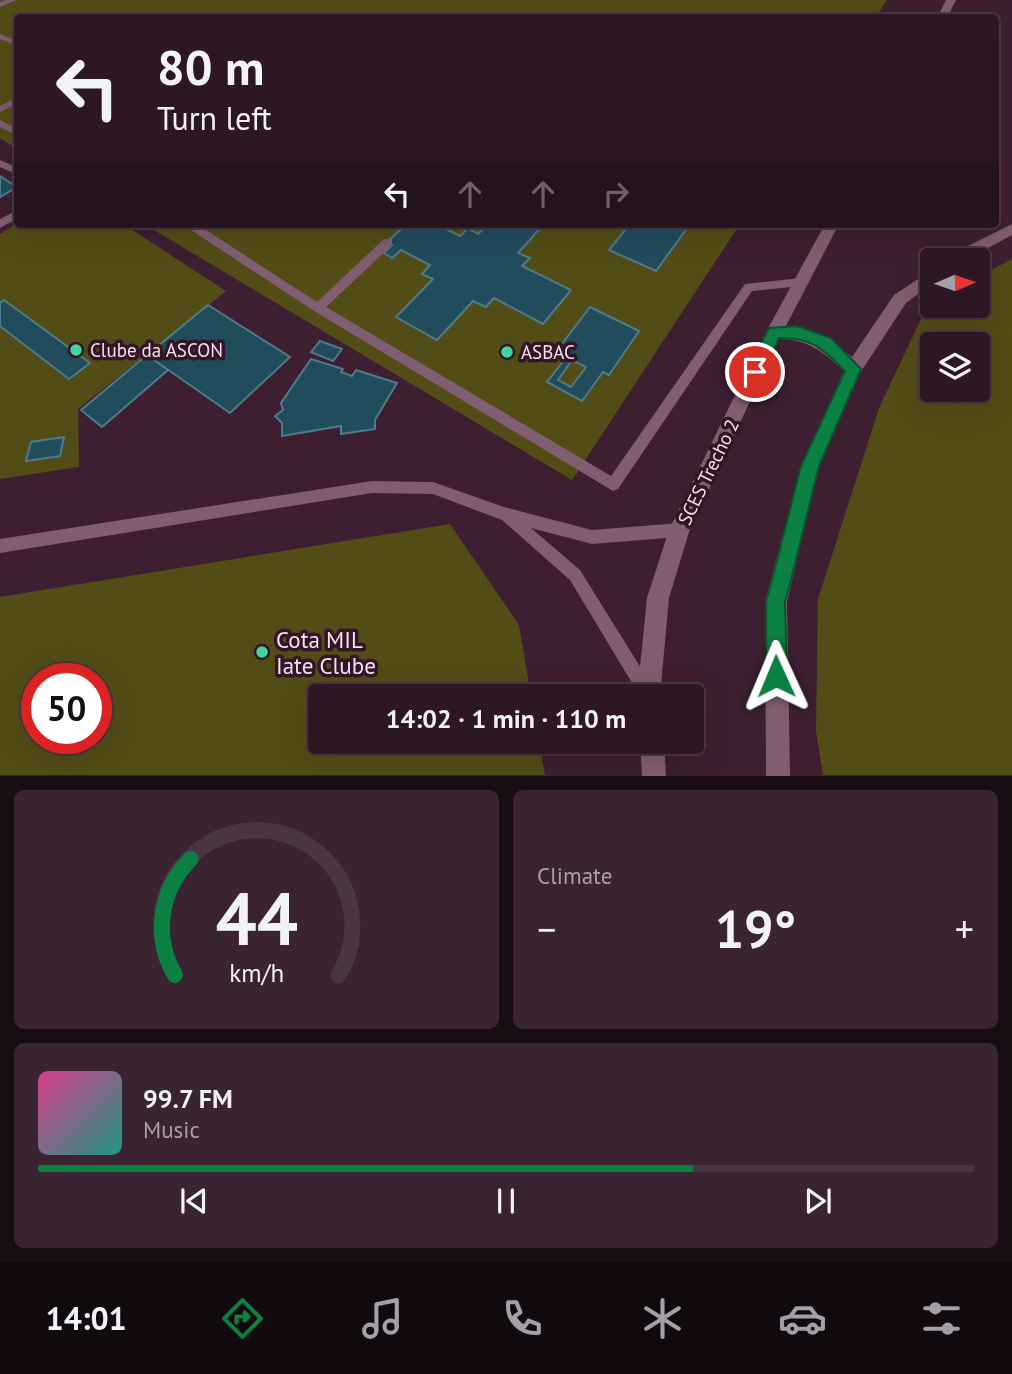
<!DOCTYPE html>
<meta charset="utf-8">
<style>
:root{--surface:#2e1725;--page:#3a2432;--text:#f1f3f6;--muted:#a79fa7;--line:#493642;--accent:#0b8043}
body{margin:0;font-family:"PT Sans",sans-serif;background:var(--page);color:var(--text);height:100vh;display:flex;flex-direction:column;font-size:26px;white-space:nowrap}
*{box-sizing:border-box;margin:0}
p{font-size:23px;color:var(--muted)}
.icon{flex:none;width:38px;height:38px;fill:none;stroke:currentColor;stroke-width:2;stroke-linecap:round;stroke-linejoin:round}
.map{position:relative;height:776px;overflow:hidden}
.panel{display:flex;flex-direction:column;gap:14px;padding:14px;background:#190d14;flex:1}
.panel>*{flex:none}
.top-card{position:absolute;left:14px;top:14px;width:985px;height:214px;border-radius:7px;box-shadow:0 7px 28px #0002,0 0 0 2px var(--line);background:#2e1725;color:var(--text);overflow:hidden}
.needle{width:46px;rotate:88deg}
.buttons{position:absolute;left:920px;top:248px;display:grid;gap:14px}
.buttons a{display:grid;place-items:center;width:70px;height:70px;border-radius:7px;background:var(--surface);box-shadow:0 7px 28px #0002,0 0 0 2px var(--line);font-size:35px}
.speed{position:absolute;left:21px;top:663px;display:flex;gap:14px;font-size:35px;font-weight:700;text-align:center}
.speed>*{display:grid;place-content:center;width:91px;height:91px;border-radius:50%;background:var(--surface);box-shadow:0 7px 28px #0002,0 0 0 2px var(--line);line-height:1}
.speed .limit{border:10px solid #d22;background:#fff;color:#111}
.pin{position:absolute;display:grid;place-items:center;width:60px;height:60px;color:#fff;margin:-30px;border:4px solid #fff;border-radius:50%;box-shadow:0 2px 7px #0007}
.me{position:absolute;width:77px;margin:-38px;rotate:359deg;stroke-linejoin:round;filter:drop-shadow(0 0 5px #0008)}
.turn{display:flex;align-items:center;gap:24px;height:147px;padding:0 28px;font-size:32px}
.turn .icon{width:91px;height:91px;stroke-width:2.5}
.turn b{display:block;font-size:49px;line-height:60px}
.lanes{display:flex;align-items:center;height:66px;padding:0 28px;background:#0003;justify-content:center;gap:35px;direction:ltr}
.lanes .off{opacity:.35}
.big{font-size:52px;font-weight:700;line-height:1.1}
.panel .card{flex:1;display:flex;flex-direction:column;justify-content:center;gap:10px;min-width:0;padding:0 24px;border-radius:10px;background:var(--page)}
.panel .dial{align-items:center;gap:0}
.dial svg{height:182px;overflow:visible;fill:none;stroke:var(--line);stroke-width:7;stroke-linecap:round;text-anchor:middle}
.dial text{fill:var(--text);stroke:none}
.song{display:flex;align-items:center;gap:21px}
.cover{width:84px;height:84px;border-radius:10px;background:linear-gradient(135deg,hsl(330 70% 55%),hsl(170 70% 35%))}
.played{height:7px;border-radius:4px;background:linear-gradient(90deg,var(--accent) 70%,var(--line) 70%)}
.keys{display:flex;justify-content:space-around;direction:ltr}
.heat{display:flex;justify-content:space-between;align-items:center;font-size:38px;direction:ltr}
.panel .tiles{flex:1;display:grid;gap:14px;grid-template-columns:1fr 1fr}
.card:last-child{grid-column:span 2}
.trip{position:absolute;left:308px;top:684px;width:396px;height:70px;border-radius:7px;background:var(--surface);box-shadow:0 7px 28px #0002,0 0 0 2px var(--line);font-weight:700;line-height:70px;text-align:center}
.dock{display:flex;height:112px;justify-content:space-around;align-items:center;background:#12090f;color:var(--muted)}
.dock .icon{width:49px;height:49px}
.dock .active{color:var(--accent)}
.dock b{font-size:32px;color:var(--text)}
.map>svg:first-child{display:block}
</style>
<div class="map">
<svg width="1012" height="776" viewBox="0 0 1012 776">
<rect width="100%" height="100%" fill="#3d1f31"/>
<path fill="#524d16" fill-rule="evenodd" d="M 0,0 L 887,0 L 875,18 L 18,18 L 17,149 L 0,138 Z
M 17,223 L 123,224 L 226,291 L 78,409 L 79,467 L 0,479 L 0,234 Z
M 144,224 L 740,224 L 572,480 Z
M 1012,259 L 1012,775 L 823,775 L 816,731 L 818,599 L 879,408 L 921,319 L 933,306 L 978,306 L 978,277 ZM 933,345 L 978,345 L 978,390 L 933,390 Z
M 450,524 L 519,625 L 531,696 L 320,696 L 320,742 L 539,742 L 545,775 L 0,775 L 0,597 ZM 96,679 L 96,738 L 37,738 L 37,679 Z"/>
<path fill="#214c5b" stroke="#4f7a8a" stroke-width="2" fill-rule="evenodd" d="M 0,176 L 17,187 L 0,197 Z
M 407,224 L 436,224 L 460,236 L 468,228 L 478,234 L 488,224 L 544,224 L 518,253 L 530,258 L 522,266 L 571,290 L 543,324 L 494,298 L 486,307 L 473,301 L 437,340 L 396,317 L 433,279 L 422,274 L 430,265 L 401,250 L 392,258 L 384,253 L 392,245 L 387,242 Z
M 630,224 L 690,224 L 656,271 L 609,250 Z
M 4,300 L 90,363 L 69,379 L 0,326 L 0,303 Z
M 208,305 L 290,357 L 230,413 L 147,355 Z
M 590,307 L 639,331 L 609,375 L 603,372 L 582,401 L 547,382 L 569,354 L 558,349 ZM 572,360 L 586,367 L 571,387 L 558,380 Z
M 320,341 L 342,349 L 333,361 L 311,352 Z
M 147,355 L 168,370 L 102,427 L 81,410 Z
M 311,359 L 343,369 L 341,372 L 352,376 L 356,370 L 397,383 L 375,420 L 375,429 L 341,434 L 341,426 L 282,436 L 282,423 L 275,416 L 283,410 L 281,403 Z
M 64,437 L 60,456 L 26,461 L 31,442 Z"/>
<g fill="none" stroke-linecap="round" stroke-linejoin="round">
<path fill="#805d70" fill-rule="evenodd" d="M 6,0 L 16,0 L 0,7 L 0,2 Z
M 0,34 L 18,41 L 18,46 L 0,39 Z
M 18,97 L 18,103 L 0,112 L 0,106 Z
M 0,120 L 18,129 L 18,136 L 0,127 Z
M 0,160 L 18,168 L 18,175 L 0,167 Z
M 18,210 L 18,218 L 0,228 L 0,219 Z
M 182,224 L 212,224 L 206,230 L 317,302 L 384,239 L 392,239 L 392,245 L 326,307 L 611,476 L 745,284 L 801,278 L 806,282 L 801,286 L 752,291 L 618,489 L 613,491 L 314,311 Z
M 372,481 L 433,482 L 504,507 L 592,530 L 679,523 L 684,525 L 686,530 L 684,535 L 679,537 L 592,544 L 531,528 L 580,570 L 654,689 L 656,696 L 640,696 L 570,580 L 502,520 L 433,494 L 372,493 L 0,553 L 0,539 Z"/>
<path fill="#805d70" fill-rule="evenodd" d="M 946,0 L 956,0 L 947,18 L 937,18 Z
M 825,224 L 839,224 L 786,326 L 824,336 L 852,357 L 894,295 L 933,269 L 933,283 L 906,303 L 860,373 L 819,466 L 787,602 L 790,776 L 766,776 L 765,602 L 801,466 L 844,371 C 824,352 807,339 779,339 L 689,532 L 669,598 L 660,696 L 637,696 L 647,598 L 669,530 L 766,332 Z
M 1012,224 L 1012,235 L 964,261 L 944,261 L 946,257 Z
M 640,742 L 664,742 L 666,776 L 642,776 Z"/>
</g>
<path fill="#0b8043" stroke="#07532c" stroke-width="2" d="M 797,326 L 831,338 L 861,369 L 819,466 L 791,580 L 785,602 L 787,676 L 784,683 L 776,686 L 769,683 L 766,676 L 766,602 L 772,580 L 801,466 L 845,371 C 823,349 812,337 779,338 L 761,377 L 750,377 L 747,372 L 769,328 Z"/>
<g fill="#45d49f" stroke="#321627" stroke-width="2.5">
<circle cx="76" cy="350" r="7"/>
<circle cx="507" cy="352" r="7"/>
<circle cx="262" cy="652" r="7"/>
</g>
<g text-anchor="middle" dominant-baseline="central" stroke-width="7" stroke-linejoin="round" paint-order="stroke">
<g font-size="19" fill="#f5e0eb" stroke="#321627" text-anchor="start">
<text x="90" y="350">Clube da ASCON</text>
<text x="521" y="352">ASBAC</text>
</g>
<g font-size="19" fill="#f5e0eb" stroke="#321627">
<text transform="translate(708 472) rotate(-64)">SCES Trecho 2</text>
</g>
<g font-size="23" fill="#f5e0eb" stroke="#321627" text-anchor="start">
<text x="276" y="639">Cota MIL<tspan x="276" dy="26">Iate Clube</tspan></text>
</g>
</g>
</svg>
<div class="buttons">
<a><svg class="needle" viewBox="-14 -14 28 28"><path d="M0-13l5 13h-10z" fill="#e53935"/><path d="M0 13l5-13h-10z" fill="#a79fa7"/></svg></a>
<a><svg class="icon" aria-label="layers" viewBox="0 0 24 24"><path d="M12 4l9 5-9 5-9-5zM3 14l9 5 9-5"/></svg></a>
</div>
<div class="speed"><div class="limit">50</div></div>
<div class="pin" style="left:755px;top:372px;background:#d93025"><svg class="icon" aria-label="arrive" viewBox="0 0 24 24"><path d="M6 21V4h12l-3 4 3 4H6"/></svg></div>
<svg class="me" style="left:776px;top:676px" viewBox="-20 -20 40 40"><path d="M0-17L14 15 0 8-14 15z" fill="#0b8043" stroke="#fff" stroke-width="4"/></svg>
<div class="trip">14:02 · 1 min · 110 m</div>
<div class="top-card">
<div class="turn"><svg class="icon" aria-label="left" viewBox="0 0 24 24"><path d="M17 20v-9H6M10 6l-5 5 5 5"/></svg><div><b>80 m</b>Turn left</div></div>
<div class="lanes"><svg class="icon" aria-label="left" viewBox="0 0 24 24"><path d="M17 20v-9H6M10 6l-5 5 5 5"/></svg><svg class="icon off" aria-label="ahead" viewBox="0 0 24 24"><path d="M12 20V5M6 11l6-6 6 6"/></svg><svg class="icon off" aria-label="ahead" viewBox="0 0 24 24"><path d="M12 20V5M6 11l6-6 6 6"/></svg><svg class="icon off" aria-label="right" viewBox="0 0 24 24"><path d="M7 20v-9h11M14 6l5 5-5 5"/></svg></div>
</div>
</div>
<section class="panel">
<div class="tiles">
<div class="card dial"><svg viewBox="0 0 100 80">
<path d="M14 69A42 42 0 1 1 86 69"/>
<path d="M14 69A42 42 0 0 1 21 18" stroke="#0b8043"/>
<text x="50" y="56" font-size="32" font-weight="700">44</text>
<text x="50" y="72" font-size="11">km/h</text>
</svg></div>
<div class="card"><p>Climate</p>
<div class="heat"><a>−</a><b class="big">19°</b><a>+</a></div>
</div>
<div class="card">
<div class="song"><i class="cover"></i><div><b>99.7 FM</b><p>Music</p></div></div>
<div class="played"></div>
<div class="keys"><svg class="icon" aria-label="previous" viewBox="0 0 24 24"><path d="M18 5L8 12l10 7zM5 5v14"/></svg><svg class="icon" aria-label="pause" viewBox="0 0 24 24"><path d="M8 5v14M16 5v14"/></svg><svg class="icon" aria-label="next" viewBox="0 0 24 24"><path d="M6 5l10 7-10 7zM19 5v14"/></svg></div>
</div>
</div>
</section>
<nav class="dock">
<b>14:01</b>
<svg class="icon active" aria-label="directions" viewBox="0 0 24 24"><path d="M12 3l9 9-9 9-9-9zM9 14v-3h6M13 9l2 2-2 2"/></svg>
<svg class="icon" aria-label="music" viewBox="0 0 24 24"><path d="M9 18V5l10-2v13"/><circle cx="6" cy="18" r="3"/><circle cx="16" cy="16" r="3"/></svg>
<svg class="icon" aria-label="phone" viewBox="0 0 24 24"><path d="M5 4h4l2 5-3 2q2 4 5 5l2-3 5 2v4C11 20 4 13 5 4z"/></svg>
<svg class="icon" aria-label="climate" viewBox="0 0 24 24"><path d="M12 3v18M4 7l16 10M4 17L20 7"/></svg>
<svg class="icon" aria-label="car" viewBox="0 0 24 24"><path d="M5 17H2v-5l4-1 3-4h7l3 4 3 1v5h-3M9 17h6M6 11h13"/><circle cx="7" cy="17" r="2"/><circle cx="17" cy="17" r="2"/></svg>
<svg class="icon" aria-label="filters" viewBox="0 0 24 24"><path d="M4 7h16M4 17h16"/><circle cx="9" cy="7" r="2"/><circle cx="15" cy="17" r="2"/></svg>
</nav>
